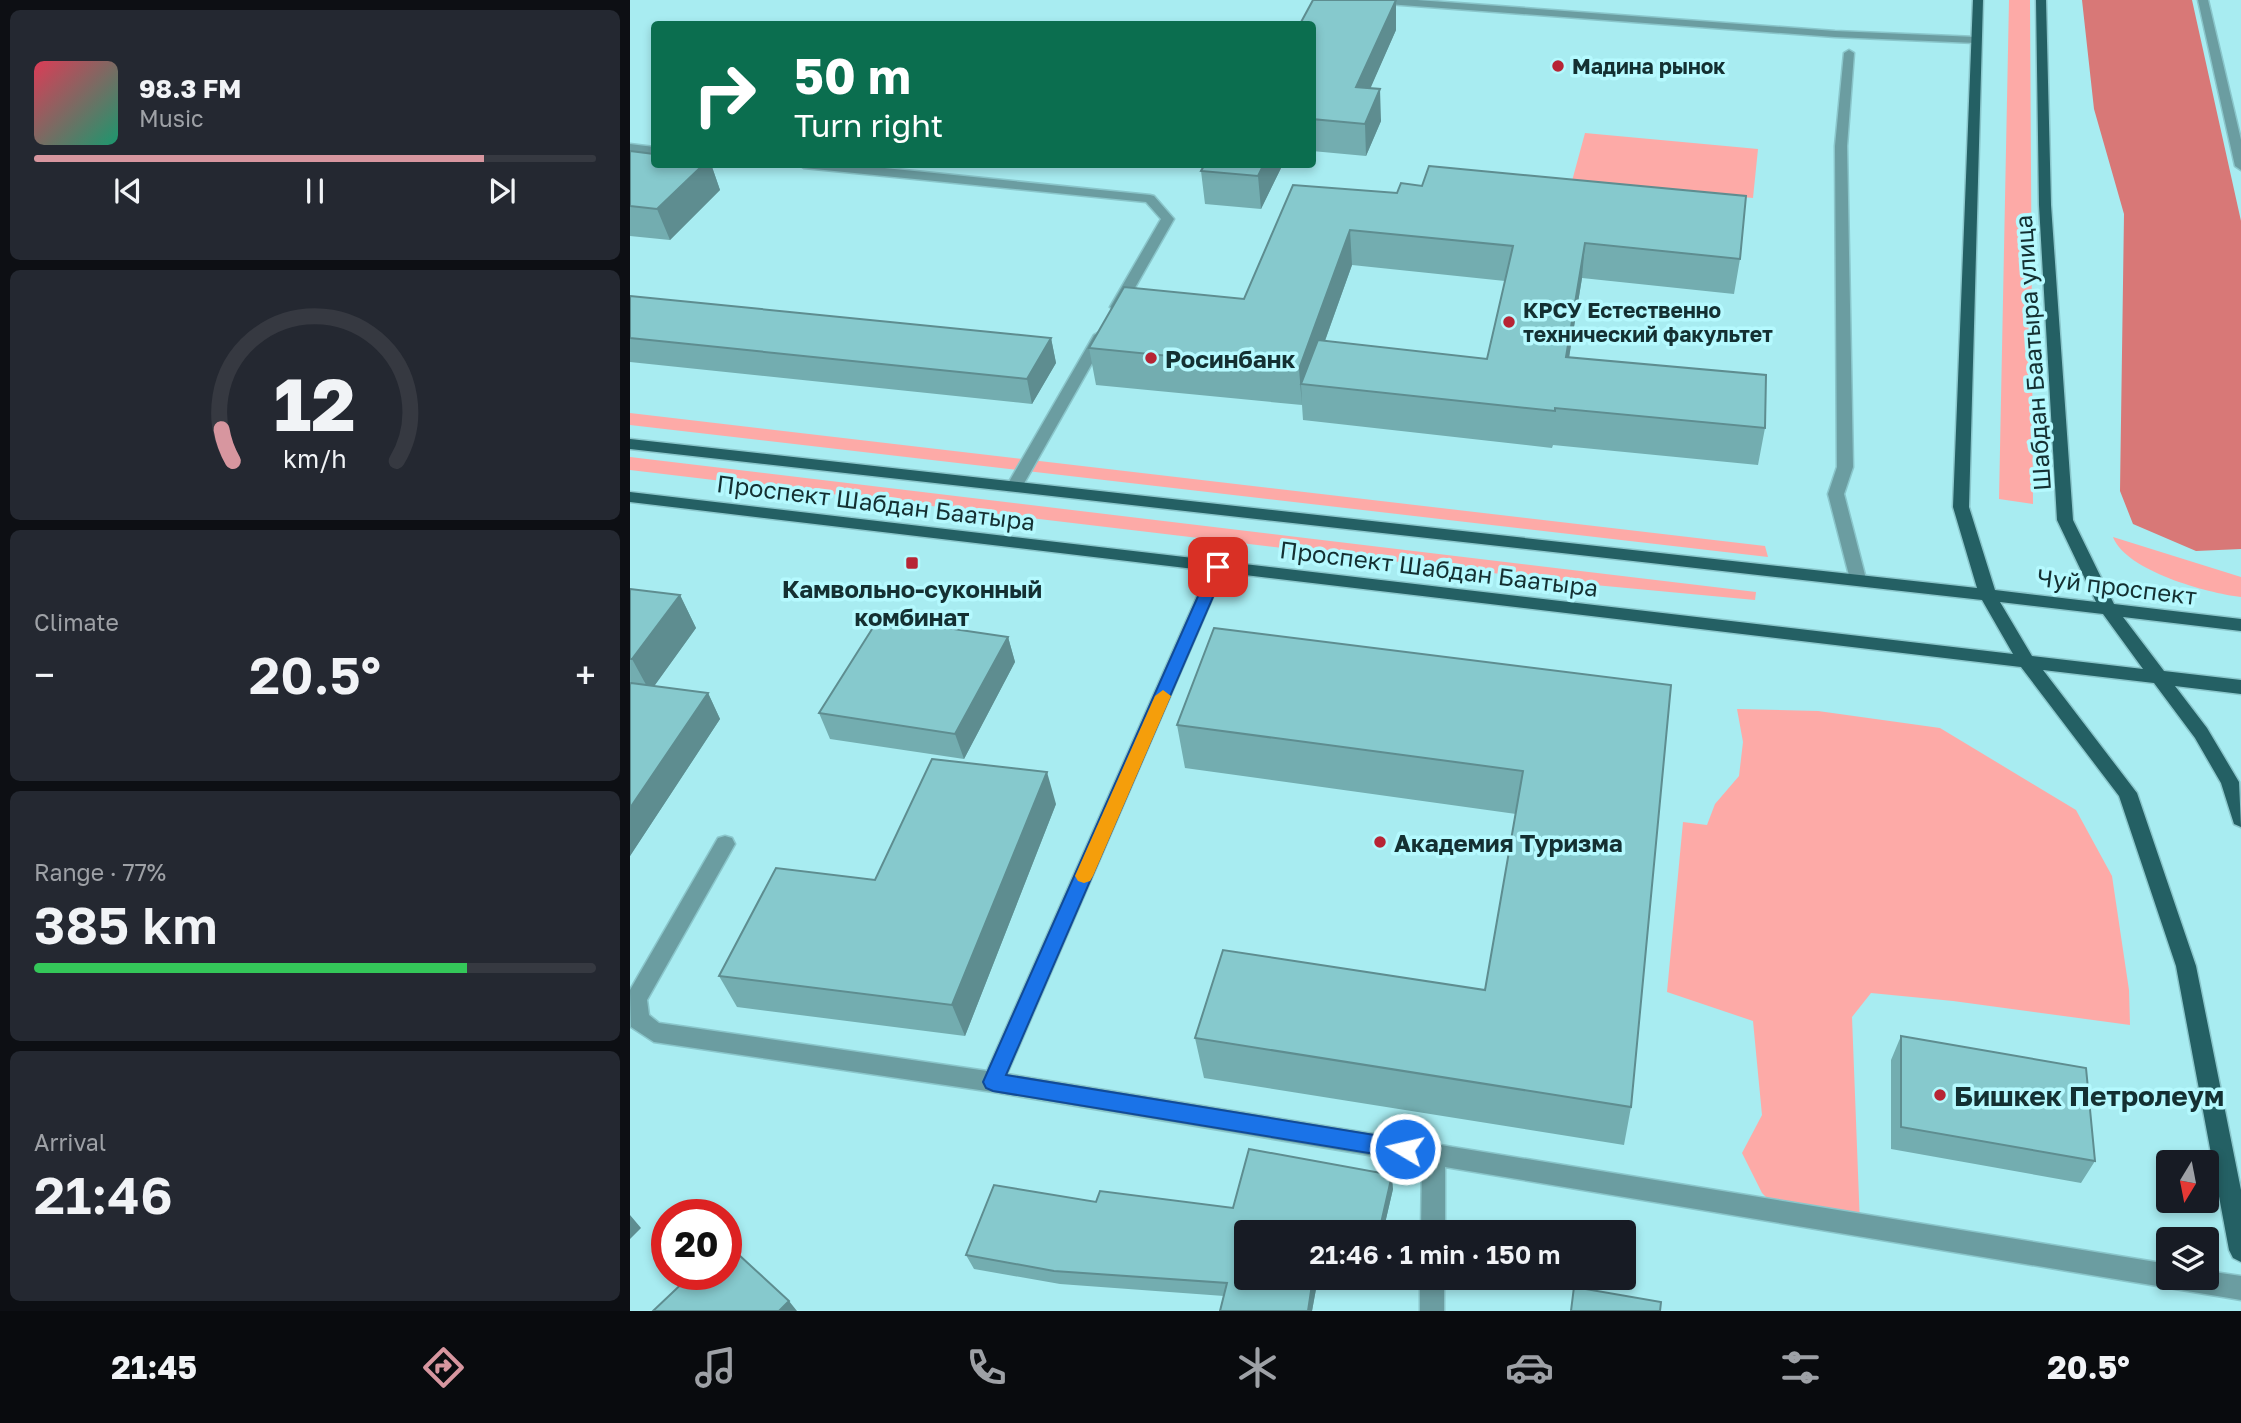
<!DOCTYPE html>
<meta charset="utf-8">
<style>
:root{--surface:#171b24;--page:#242831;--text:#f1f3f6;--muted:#9ea1a6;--line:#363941;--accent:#d7969f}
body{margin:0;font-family:"Golos Text",sans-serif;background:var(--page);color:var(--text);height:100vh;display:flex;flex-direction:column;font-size:26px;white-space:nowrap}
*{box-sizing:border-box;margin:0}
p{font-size:23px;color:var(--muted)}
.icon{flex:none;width:38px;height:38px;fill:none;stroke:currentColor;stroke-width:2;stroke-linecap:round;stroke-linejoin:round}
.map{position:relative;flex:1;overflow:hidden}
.details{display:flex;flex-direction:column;gap:10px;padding:10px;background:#0d0f14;width:630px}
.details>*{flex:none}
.hud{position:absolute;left:21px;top:21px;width:665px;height:147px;border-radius:7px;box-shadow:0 4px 10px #0003;background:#0b6e4f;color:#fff;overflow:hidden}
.needle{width:46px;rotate:190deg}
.buttons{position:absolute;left:1526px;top:1150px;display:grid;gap:14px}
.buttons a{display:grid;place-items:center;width:63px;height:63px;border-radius:7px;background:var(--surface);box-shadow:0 4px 10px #0003;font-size:35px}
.speed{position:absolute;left:21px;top:1199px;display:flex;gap:14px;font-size:35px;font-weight:700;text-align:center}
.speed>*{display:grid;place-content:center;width:91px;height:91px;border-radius:50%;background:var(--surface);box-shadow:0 4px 10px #0003;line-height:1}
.speed .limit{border:10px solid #d22;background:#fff;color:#111}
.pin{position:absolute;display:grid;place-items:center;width:60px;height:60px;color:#fff;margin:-30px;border-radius:14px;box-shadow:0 4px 10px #0006}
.me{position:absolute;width:77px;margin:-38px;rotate:279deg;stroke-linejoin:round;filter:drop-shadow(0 0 5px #0008)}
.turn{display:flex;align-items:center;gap:24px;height:147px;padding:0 28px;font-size:32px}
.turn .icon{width:91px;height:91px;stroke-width:2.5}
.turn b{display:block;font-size:49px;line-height:60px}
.big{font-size:52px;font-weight:600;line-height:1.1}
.details .widget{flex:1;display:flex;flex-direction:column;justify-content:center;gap:10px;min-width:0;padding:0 24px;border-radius:10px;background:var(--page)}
.details .dial{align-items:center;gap:0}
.dial svg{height:182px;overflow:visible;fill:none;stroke:var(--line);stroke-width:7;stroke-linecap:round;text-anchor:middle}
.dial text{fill:var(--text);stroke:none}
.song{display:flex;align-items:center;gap:21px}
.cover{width:84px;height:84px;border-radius:10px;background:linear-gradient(135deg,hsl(350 70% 55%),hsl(160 70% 35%))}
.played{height:7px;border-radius:4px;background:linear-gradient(90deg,var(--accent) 80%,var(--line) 80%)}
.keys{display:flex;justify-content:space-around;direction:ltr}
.heat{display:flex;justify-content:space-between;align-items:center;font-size:38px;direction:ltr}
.charge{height:10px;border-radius:5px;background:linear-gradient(90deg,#34c759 77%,var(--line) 0)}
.trip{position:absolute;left:604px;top:1220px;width:402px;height:70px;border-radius:7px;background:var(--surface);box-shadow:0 4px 10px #0003;font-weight:600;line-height:70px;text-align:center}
.dock{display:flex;height:112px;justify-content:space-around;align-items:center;background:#090b0e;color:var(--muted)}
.dock .icon{width:49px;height:49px}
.dock .current{color:var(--accent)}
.dock b{font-size:32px;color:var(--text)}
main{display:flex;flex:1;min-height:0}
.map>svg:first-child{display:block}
</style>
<main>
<section class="details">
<div class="widget">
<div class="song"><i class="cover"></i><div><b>98.3 FM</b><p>Music</p></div></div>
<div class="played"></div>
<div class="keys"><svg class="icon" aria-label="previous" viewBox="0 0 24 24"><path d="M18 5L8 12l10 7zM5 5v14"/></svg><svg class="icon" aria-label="pause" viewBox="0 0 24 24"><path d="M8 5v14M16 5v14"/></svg><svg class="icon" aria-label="next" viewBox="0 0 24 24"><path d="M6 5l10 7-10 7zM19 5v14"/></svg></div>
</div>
<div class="widget dial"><svg viewBox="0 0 100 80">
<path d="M14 69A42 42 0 1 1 86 69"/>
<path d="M14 69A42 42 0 0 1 9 55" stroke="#d7969f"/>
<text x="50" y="56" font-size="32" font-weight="700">12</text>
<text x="50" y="72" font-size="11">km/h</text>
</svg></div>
<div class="widget"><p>Climate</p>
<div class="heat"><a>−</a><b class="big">20.5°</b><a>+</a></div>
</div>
<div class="widget"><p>Range · 77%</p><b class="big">385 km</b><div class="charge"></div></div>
<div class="widget"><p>Arrival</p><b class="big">21:46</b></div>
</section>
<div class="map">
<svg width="1611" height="1311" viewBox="0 0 1611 1311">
<rect width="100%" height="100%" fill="#a8ecf1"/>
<path fill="#fdaaa7" d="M 1379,0 L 1400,0 L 1403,504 L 1369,499 Z
M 955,133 L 1128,149 L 1123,198 L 942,181 Z
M 0,413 L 1135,546 L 1138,557 L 0,425 Z
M 0,457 L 1126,592 L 1125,600 L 954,584 L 0,470 Z
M 1483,537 L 1611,577 L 1611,597 C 1577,593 1496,571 1483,537 Z
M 1107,709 L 1188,711 L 1310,728 L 1446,810 L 1482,876 L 1499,990 L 1500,1025 L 1323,1001 L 1241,993 L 1222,1017 L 1230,1225 L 1147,1208 L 1132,1193 L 1112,1153 L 1132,1115 L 1123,1021 L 1037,992 L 1053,822 L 1077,825 L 1085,804 L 1109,776 L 1113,742 Z"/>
<path fill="#d87877" d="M 1452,0 L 1562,0 L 1611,221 L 1611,549 L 1566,551 L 1503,524 L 1490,491 L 1494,214 L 1464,109 Z"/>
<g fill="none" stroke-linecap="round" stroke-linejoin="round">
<defs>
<path id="minor" d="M 739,0 L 787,0 L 1205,31 L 1346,37 L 1351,40 L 1346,43 L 1205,37 L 744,3 Z
M 1568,0 L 1578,0 L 1611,140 L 1611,170 L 1605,166 Z
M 1219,50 L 1224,53 L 1217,146 L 1223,467 L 1214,494 L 1236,579 L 1228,585 L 1220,579 L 1198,494 L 1207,467 L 1205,146 L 1214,53 Z
M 0,144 L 24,147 L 24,153 L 0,152 Z
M 168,164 L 215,164 L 520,195 L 524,196 L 544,219 L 494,307 L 487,311 L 480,307 L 531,219 L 516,202 L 174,168 Z
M 471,331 L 478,335 L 392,487 L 390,491 L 378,491 L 376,487 L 464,335 Z
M 588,561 L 596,567 L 377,1074 L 1538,1264 L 1538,1278 L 1577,1278 L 1577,1271 L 1611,1276 L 1611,1300 L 815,1167 L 815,1232 L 791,1232 L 792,1164 L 363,1092 L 24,1042 L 1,1027 L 0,990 L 88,838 L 95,836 L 102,838 L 105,844 L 17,1000 L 19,1015 L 29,1023 L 357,1071 L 580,567 Z
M 790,1278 L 814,1278 L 814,1311 L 790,1311 Z"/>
<path id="major" d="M 1343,0 L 1353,0 L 1339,507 L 1365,590 L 1466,602 L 1427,520 L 1409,205 L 1406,0 L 1416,0 L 1421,205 L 1443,520 L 1484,604 L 1611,619 L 1611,631 L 1493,617 L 1534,671 L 1611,680 L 1611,694 L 1545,686 L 1577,728 L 1609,782 L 1611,827 L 1604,824 L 1591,783 L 1565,738 L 1524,683 L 1413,670 L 1507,793 L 1566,966 L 1611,1190 L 1611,1262 L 1603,1258 L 1599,1250 L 1546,966 L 1489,796 L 1391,667 L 0,502 L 0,492 L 1383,654 L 1352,600 L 0,449 L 0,439 L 1347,588 L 1323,507 ZM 1370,602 L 1473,614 L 1513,669 L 1402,656 Z"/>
</defs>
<use href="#minor" stroke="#8ac6cb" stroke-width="3"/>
<use href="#major" stroke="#8ac6cb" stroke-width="3"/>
<use href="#minor" fill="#6b9da1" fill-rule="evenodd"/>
<use href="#major" fill="#246064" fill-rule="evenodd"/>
</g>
<path fill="#73adb0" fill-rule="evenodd" d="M 682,24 L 766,30 L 740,88 L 751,121 L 736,156 L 682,151 Z
M 0,151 L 24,164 L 81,164 L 90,190 L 40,240 L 0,236 Z
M 575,164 L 653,164 L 631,209 L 575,204 L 571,171 Z
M 663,185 L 1110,259 L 1104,294 L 952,278 L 939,358 L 1135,428 L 1128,465 L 923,445 L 922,448 L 673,420 L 672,405 L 466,385 L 459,348 L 614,299 ZM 722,265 L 875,281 L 857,359 L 695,341 Z
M 0,296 L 421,338 L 426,363 L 402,404 L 0,362 Z
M 0,589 L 50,595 L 66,628 L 24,686 L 78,693 L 90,719 L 0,856 Z
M 378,637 L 385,662 L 334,759 L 200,739 L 189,713 Z
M 1041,685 L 1001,1107 L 994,1145 L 574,1078 L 565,1038 L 855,990 L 886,814 L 555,768 L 547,725 Z
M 426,804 L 335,1036 L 107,1007 L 89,976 L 245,880 Z
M 1271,1036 L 1465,1161 L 1451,1183 L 1261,1149 L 1261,1060 Z
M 763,1189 L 753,1232 L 616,1232 L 616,1278 L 688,1278 L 682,1311 L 594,1296 L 430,1284 L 344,1269 L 336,1255 L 466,1202 L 603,1208 Z"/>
<path fill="#5e8d90" d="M 766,0 L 766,30 L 727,119 L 726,87 Z
M 750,89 L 751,121 L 736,156 L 735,124 Z
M 74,164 L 81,164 L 90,190 L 40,240 L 27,209 Z
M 634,164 L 653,164 L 631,209 L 628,176 Z
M 720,230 L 722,265 L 679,385 L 671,384 L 672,405 L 669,369 Z
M 955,243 L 952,278 L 933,394 L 936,357 Z
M 421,338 L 426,363 L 402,404 L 397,379 Z
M 50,595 L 66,628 L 20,692 L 2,659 Z
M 378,637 L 385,662 L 334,759 L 325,734 Z
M 78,693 L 90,719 L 0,856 L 0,808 Z
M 417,772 L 426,804 L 335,1036 L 322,1005 Z
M 762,1175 L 763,1189 L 753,1232 L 749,1232 Z
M 0,1215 L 11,1228 L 0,1239 Z
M 683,1278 L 688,1278 L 682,1311 L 678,1311 Z
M 159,1301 L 167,1311 L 149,1311 Z"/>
<path fill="#86c9cd" stroke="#5e8d90" stroke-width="2" d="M 683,0 L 766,0 L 726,87 L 750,89 L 735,124 L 682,119 L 682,24 L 670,24 Z
M 0,151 L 24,154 L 24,164 L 74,164 L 27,209 L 0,206 Z
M 575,164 L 634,164 L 628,176 L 571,171 Z
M 799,166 L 1116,196 L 1110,259 L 955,243 L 936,357 L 1136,375 L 1135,428 L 925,408 L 925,411 L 671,384 L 688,340 L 857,359 L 883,246 L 720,230 L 669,369 L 459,348 L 494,287 L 614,299 L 663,185 L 767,193 L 771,183 L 792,186 Z
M 0,296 L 421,338 L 397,379 L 0,338 Z
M 0,589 L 50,595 L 2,659 L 0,659 Z
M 249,618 L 378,637 L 325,734 L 189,713 Z
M 584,628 L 1041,685 L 1001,1107 L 565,1038 L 593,950 L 855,990 L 893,771 L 547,725 Z
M 1,683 L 78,693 L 0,808 L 0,684 Z
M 302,759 L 417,772 L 322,1005 L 89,976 L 146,868 L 245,880 Z
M 1271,1036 L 1456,1068 L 1465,1161 L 1271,1127 Z
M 619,1149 L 762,1175 L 749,1232 L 732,1232 L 692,1225 L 691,1232 L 616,1232 L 616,1278 L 683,1278 L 678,1311 L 590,1311 L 597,1283 L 424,1271 L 336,1255 L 364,1185 L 466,1202 L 470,1191 L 603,1208 Z
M 96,1243 L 159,1301 L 149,1311 L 23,1311 L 62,1274 L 96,1274 Z
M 944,1287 L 1031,1302 L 1030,1311 L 941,1311 Z"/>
<path fill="#1a73e8" stroke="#114b97" stroke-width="2" d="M 588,562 L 596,567 L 376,1075 L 775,1140 L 783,1143 L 786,1149 L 783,1156 L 775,1159 L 363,1091 L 356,1088 L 353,1082 L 581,567 Z"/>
<path fill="#f59e0b" d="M 533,690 L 541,696 L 463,876 L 460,881 L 454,883 L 448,881 L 445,876 L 525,696 Z"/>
<g fill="#b72535" stroke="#b5f9fe" stroke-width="2.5">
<circle cx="928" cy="66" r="7"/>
<circle cx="879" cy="322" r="7"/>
<circle cx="521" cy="358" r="7"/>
<rect x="275" y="556" width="14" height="14" rx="3.5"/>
<circle cx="750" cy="842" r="7"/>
<circle cx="1310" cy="1095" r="7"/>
</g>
<g text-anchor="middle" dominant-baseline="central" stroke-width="7" stroke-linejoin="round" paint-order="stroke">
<g font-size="21" font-weight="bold" fill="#143032" stroke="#b5f9fe" text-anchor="start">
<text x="942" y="66">Мадина рынок</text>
<text x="893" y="310">КРСУ Естественно<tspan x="893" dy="24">технический факультет</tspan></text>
</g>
<g font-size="24" fill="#143032" stroke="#b5f9fe">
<text transform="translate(1402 353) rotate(-94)">Шабдан Баатыра улица</text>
<text transform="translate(246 502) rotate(7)">Проспект Шабдан Баатыра</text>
<text transform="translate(809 568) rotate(7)">Проспект Шабдан Баатыра</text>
<text transform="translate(1487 586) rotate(7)">Чуй проспект</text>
</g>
<g font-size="24" font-weight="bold" fill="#143032" stroke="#b5f9fe" text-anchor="start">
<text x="535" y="358">Росинбанк</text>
<text x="282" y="588" text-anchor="middle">Камвольно-суконный<tspan x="282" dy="28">комбинат</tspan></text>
<text x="764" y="842">Академия Туризма</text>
</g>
<g font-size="28" font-weight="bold" fill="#143032" stroke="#b5f9fe" text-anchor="start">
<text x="1324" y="1095">Бишкек Петролеум</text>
</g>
</g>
</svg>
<div class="buttons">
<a><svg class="needle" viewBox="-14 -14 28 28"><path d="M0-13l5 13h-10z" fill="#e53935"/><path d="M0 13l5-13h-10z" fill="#9ea1a6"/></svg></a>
<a><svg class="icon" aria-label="layers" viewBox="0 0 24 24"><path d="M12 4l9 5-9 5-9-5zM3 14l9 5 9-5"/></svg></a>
</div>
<div class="speed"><div class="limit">20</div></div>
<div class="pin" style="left:588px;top:567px;background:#d93025"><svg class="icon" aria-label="arrive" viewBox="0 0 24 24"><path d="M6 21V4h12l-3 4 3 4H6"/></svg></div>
<svg class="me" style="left:775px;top:1149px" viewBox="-20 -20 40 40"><circle r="17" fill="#1a73e8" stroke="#fff" stroke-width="3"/><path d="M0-11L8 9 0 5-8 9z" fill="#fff"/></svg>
<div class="trip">21:46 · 1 min · 150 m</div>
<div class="hud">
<div class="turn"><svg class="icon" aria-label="right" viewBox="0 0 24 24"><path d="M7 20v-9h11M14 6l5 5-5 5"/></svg><div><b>50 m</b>Turn right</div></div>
</div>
</div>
</main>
<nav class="dock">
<b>21:45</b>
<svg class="icon current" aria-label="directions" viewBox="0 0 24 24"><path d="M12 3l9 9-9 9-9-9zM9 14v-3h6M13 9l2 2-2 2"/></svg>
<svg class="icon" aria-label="music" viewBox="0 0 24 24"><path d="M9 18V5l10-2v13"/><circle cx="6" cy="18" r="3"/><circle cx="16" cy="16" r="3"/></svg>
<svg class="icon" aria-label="phone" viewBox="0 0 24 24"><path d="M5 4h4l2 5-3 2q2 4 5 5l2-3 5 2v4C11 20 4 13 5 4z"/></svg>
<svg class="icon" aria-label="climate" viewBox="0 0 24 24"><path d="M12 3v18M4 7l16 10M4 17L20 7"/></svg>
<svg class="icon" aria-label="car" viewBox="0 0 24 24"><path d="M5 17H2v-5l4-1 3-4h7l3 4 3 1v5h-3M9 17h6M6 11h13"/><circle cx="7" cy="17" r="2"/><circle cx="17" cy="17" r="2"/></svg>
<svg class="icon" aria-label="filters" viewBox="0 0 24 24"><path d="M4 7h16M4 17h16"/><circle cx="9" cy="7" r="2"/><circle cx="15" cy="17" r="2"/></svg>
<b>20.5°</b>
</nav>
